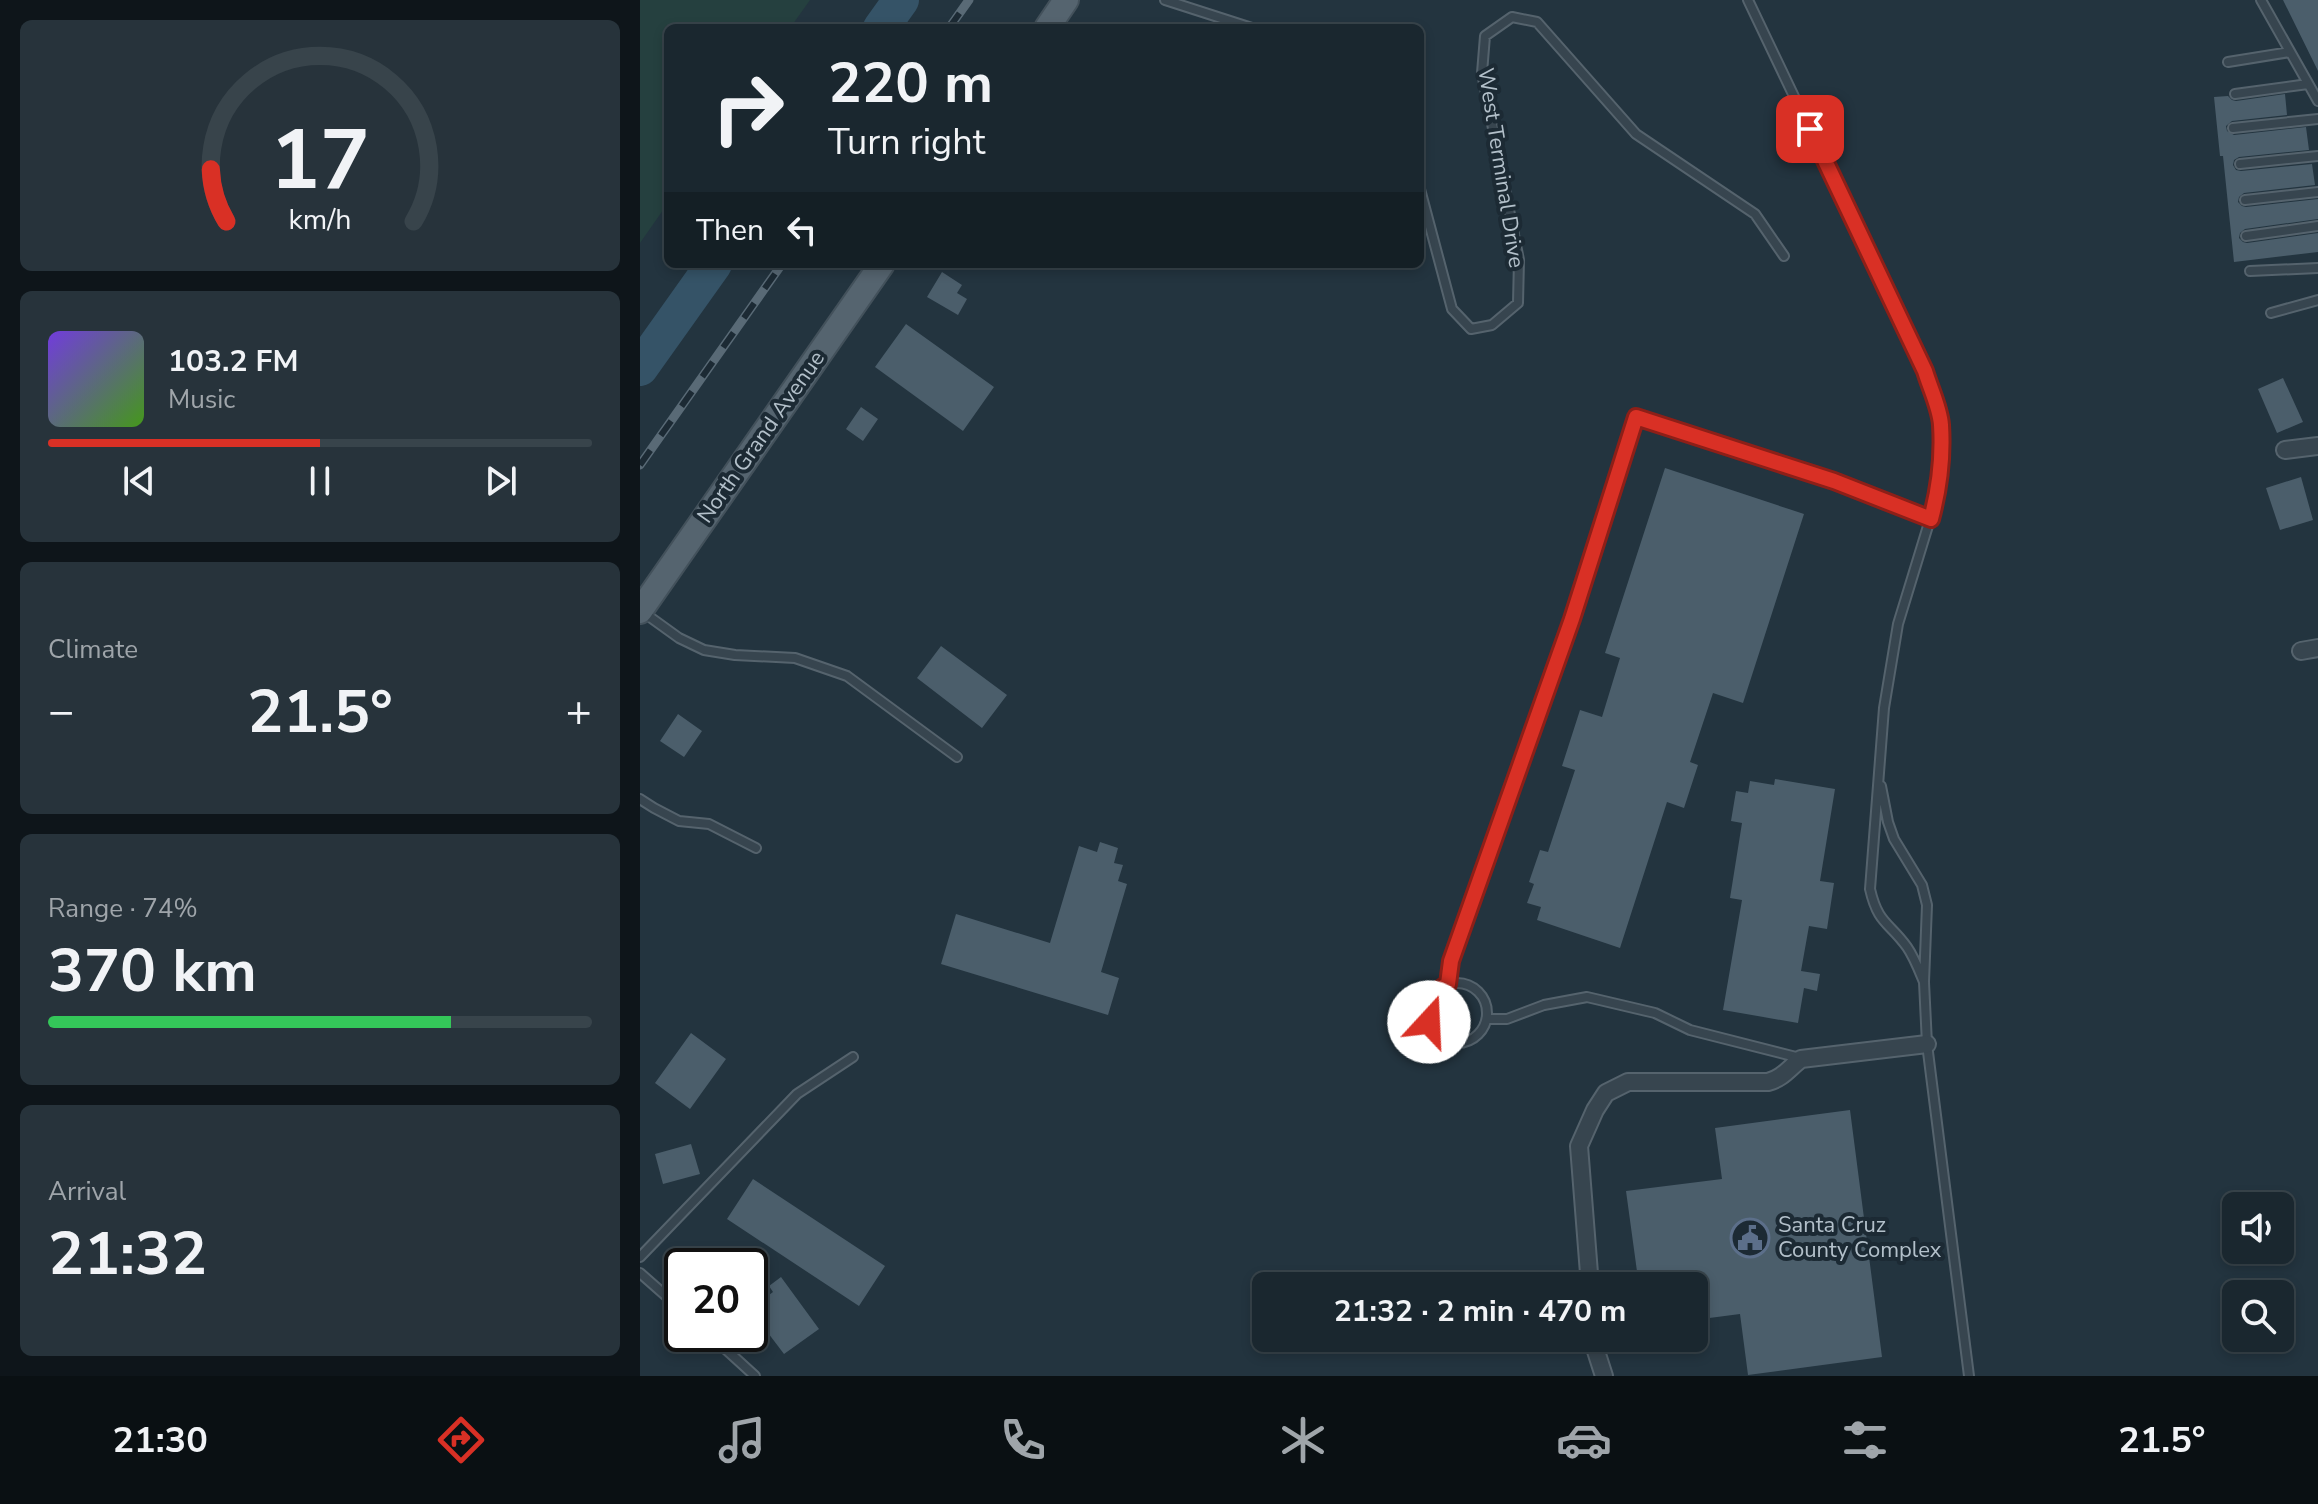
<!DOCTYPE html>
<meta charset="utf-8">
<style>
:root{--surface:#1a272f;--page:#27333b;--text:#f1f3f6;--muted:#9fa5aa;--line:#38444b;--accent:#d93025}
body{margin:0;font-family:"Nunito Sans",sans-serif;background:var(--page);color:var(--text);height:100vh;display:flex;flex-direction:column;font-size:30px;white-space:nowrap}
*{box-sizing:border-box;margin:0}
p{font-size:26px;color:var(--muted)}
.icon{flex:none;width:44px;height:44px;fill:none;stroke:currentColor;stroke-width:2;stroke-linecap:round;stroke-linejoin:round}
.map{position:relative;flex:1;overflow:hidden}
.sheet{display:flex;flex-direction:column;gap:20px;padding:20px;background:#0e151a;width:640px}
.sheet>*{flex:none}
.hud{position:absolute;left:24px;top:24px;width:760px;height:244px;border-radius:12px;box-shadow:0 4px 12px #0003,0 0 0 2px var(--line);background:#1a272f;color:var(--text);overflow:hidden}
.controls{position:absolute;left:1582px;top:1192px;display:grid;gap:16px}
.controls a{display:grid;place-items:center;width:72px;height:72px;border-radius:12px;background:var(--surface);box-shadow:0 4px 12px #0003,0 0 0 2px var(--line);font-size:40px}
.speed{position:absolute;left:24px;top:1248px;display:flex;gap:16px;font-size:40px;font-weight:700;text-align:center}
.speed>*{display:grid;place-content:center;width:104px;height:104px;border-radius:50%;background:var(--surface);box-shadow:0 4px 12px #0003,0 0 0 2px var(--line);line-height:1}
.speed .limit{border:4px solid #111;border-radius:12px;background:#fff;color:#111}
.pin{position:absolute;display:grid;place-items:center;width:68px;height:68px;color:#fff;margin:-34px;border-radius:16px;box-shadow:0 4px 12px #0006}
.me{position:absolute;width:88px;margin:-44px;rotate:20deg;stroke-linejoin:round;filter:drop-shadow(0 0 6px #0008)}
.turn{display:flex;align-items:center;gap:28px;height:168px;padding:0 32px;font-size:36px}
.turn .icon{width:104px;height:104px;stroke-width:2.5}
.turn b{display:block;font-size:56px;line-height:68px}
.then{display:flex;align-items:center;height:76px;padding:0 32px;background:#0003;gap:16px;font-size:30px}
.big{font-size:60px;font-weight:700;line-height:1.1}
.sheet .widget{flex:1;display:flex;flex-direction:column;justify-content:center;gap:12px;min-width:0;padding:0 28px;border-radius:12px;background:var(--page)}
.sheet .dial{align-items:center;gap:0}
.dial svg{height:208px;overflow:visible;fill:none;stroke:var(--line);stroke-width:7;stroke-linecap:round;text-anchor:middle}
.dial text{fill:var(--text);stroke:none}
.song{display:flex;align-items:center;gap:24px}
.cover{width:96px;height:96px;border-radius:12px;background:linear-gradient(135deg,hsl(260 70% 55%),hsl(100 70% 35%))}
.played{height:8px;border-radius:4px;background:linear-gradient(90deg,var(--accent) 50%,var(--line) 50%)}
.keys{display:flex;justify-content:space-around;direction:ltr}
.heat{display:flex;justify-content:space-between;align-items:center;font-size:44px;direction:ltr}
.charge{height:12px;border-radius:6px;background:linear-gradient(90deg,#34c759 74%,var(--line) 0)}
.trip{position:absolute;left:612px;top:1272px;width:456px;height:80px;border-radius:12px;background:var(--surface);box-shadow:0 4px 12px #0003,0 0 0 2px var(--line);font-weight:700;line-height:80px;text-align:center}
.tabs{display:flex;height:128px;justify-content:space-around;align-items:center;background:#0a1013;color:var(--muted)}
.tabs .icon{width:56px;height:56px}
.tabs .active{color:var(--accent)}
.tabs b{font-size:36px;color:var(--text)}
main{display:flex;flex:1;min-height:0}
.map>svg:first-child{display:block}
</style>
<main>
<section class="sheet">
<div class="widget dial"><svg viewBox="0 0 100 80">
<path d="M14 69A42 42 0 1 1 86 69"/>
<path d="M14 69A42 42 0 0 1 8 49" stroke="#d93025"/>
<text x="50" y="56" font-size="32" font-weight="700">17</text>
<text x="50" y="72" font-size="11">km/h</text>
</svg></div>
<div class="widget">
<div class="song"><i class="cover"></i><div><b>103.2 FM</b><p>Music</p></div></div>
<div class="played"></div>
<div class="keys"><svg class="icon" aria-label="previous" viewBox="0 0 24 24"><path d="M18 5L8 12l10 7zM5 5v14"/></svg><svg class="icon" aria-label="pause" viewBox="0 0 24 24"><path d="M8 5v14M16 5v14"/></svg><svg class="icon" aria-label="next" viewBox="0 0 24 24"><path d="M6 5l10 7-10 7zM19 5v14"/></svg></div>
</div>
<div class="widget"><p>Climate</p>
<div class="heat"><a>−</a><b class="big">21.5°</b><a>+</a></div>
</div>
<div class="widget"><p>Range · 74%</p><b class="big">370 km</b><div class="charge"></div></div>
<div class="widget"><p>Arrival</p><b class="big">21:32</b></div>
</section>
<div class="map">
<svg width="1678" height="1376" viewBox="0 0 1678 1376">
<rect width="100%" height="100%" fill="#23343f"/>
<path fill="#25403f" d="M 0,0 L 170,0 L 150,28 L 28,28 L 28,203 L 0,243 Z"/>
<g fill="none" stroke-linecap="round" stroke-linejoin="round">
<path stroke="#355367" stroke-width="36" d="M 241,28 L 261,0
M 0,368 L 74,264"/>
</g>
<path fill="#4b5e6b" d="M 1643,0 L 1678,0 L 1678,71 Z
M 1645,94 L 1647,115 L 1592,121 L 1586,126 L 1587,131 L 1594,135 L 1666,127 L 1669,150 L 1599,157 L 1594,160 L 1593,165 L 1596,170 L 1601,171 L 1672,164 L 1675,185 L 1604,193 L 1599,197 L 1598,202 L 1602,206 L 1606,207 L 1678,199 L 1678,219 L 1605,229 L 1600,233 L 1599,238 L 1603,242 L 1607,243 L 1678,233 L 1678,252 L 1594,262 L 1583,156 L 1580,156 L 1574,97 L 1588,96 L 1592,100 L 1596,101 Z
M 302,272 L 322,285 L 317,293 L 327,299 L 318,315 L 287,297 Z
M 266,324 L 354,387 L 323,431 L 235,367 Z
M 1643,378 L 1663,422 L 1637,433 L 1618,389 Z
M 221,407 L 238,419 L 223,441 L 206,429 Z
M 1025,468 L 1164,514 L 1103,703 L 1073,693 L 1050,762 L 1058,765 L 1044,808 L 1027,802 L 980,948 L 897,920 L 901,907 L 887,903 L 894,884 L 889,882 L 900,850 L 908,852 L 935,770 L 922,766 L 940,710 L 962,717 L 980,658 L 965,653 Z
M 1661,477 L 1673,520 L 1640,530 L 1626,488 Z
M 301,646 L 367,695 L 342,728 L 277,678 Z
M 38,714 L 62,731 L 44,757 L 20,741 Z
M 1135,779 L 1195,789 L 1180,881 L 1194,883 L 1187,929 L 1169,926 L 1161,971 L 1180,974 L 1177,991 L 1164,988 L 1158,1023 L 1083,1010 L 1102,900 L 1090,898 L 1102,823 L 1091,821 L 1096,791 L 1108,793 L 1110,781 L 1134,785 Z
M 460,842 L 478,848 L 474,863 L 483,865 L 478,881 L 487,884 L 461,972 L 479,978 L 468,1015 L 301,964 L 316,914 L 410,943 L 439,846 L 457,852 Z
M 51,1033 L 86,1059 L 50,1109 L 15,1083 Z
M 1210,1110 L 1242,1357 L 1108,1375 L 1100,1314 L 1054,1320 L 1054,1286 L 999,1286 L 986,1191 L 1082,1179 L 1075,1128 Z
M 51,1144 L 60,1174 L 23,1184 L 15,1154 Z
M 113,1179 L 245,1266 L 219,1306 L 87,1219 Z
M 141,1277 L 179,1329 L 144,1354 L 110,1309 L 133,1292 L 129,1286 Z"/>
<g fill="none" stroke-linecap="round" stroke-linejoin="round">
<defs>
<path id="lane" d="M 525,0 L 612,28
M 1108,0 L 1285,371 L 1301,423 L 1299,490 L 1258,624 L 1244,708 L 1230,889 C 1238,924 1249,922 1267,947 C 1274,957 1279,970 1284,982
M 1621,0 L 1678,101
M 1588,62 L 1650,52
M 1595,94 L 1668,84
M 1593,128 L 1678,119
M 1600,164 L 1678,156
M 780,189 L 812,309 L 831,329 L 852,325 L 878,303 L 879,260 L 842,73 L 845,36 L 872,17 L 897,22 L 996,134 L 1115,214 L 1144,256
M 1605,200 L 1678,192
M 1606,236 L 1678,226
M 1610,271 L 1678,268
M 1631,313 L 1678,300
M 3,612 L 39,638 L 64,650 L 95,655 L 155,658 L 207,676 L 317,757
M 1241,786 L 1248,822 L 1254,839 L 1282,885 L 1287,905 L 1284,982 L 1287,1044 L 1329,1376
M 0,799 L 14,808 L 39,821 L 69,824 L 116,848
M787 1013a30 30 0 1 1 60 0a30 30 0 1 1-60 0Z
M 808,984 L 811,961 L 932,619 L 996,417 L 1194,481 L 1291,519
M 847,1019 L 867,1019 L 904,1005 L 947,997 L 1015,1013 L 1050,1030 L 1160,1058
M 0,1257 L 157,1094 L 213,1057
M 0,1273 L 42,1310
M 69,1334 L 115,1376"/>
<path id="street" d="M 1645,450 L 1678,446
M 1661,651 L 1678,648
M 950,1286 L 939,1146 L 955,1110 L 966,1093 L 988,1082 L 1128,1082 C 1143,1078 1149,1068 1161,1059 L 1287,1044
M 954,1338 L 955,1348 L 964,1376"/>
<path id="primary" d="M 407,28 L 426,0
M 0,611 L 242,264"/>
</defs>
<use href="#lane" stroke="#55636d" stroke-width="12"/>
<use href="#street" stroke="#55636d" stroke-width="20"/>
<use href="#primary" stroke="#43515b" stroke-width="28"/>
<use href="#lane" stroke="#37454f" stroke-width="8"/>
<use href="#street" stroke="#37454f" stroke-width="16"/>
<use href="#primary" stroke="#55646f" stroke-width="24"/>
<defs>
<path id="rail" d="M 309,28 L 329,0
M 0,465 L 142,264"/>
</defs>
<use href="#rail" stroke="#596a76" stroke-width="9"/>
<use href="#rail" stroke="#1c2a34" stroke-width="6" stroke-dasharray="18" stroke-linecap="butt"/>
</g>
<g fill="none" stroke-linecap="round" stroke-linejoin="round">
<defs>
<path id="route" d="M 789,1022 C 787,1005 792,992 808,984 L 811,961 L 932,619 L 996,417 L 1194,481 L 1291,519 C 1299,489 1303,456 1301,425 C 1300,408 1290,388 1285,371 L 1170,129"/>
</defs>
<use href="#route" stroke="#8d1f18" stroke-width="20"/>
<use href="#route" stroke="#d93025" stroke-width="14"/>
</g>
<defs>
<symbol id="civic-ring" viewBox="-11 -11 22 22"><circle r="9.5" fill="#1c2a34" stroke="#5c6f8a" stroke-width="1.5"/><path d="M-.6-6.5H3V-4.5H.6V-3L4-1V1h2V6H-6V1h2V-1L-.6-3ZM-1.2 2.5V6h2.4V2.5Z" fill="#5c6f8a"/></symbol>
</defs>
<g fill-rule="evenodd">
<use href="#civic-ring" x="1088" y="1216" width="44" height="44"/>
</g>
<g text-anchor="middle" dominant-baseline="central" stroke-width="8" stroke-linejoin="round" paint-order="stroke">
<g font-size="22" fill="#b3c0ca" stroke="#1c2a34">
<text transform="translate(861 168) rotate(81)">West Terminal Drive</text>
<text transform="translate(121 437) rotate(-55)">North Grand Avenue</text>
</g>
<g font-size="22" fill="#b3c0ca" stroke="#1c2a34" text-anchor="start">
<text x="1138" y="1225">Santa Cruz<tspan x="1138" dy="25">County Complex</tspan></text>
</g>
</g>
</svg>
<div class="controls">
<a><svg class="icon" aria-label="sound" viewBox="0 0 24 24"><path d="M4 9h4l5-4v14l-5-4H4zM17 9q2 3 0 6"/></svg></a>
<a><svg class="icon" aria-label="search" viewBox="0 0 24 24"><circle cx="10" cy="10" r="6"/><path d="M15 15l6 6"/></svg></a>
</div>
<div class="speed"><div class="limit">20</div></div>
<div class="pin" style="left:1170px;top:129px;background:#d93025"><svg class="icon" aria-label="arrive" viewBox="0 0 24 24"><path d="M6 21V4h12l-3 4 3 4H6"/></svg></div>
<svg class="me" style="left:789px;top:1022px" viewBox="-20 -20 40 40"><circle r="19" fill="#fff"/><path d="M0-13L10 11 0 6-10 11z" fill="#d93025"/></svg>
<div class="trip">21:32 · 2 min · 470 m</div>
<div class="hud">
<div class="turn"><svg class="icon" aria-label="right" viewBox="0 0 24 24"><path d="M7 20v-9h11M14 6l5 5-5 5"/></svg><div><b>220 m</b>Turn right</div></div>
<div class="then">Then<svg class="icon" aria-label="left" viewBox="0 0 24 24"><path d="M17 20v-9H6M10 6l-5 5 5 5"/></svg></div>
</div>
</div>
</main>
<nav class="tabs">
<b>21:30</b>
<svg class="icon active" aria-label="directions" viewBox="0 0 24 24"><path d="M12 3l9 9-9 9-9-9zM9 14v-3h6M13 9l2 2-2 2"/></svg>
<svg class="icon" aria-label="music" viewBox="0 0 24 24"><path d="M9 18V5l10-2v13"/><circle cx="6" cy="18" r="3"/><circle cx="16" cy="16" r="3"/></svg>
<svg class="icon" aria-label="phone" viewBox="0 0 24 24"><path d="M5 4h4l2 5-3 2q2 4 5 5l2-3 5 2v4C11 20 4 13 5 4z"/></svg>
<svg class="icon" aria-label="climate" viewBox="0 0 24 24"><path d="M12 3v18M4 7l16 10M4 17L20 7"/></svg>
<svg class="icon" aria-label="car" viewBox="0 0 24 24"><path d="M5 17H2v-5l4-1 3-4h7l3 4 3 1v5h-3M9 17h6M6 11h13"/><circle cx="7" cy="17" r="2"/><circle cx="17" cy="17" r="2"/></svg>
<svg class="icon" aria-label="filters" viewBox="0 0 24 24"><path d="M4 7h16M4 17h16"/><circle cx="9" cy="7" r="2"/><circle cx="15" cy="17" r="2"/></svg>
<b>21.5°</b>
</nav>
